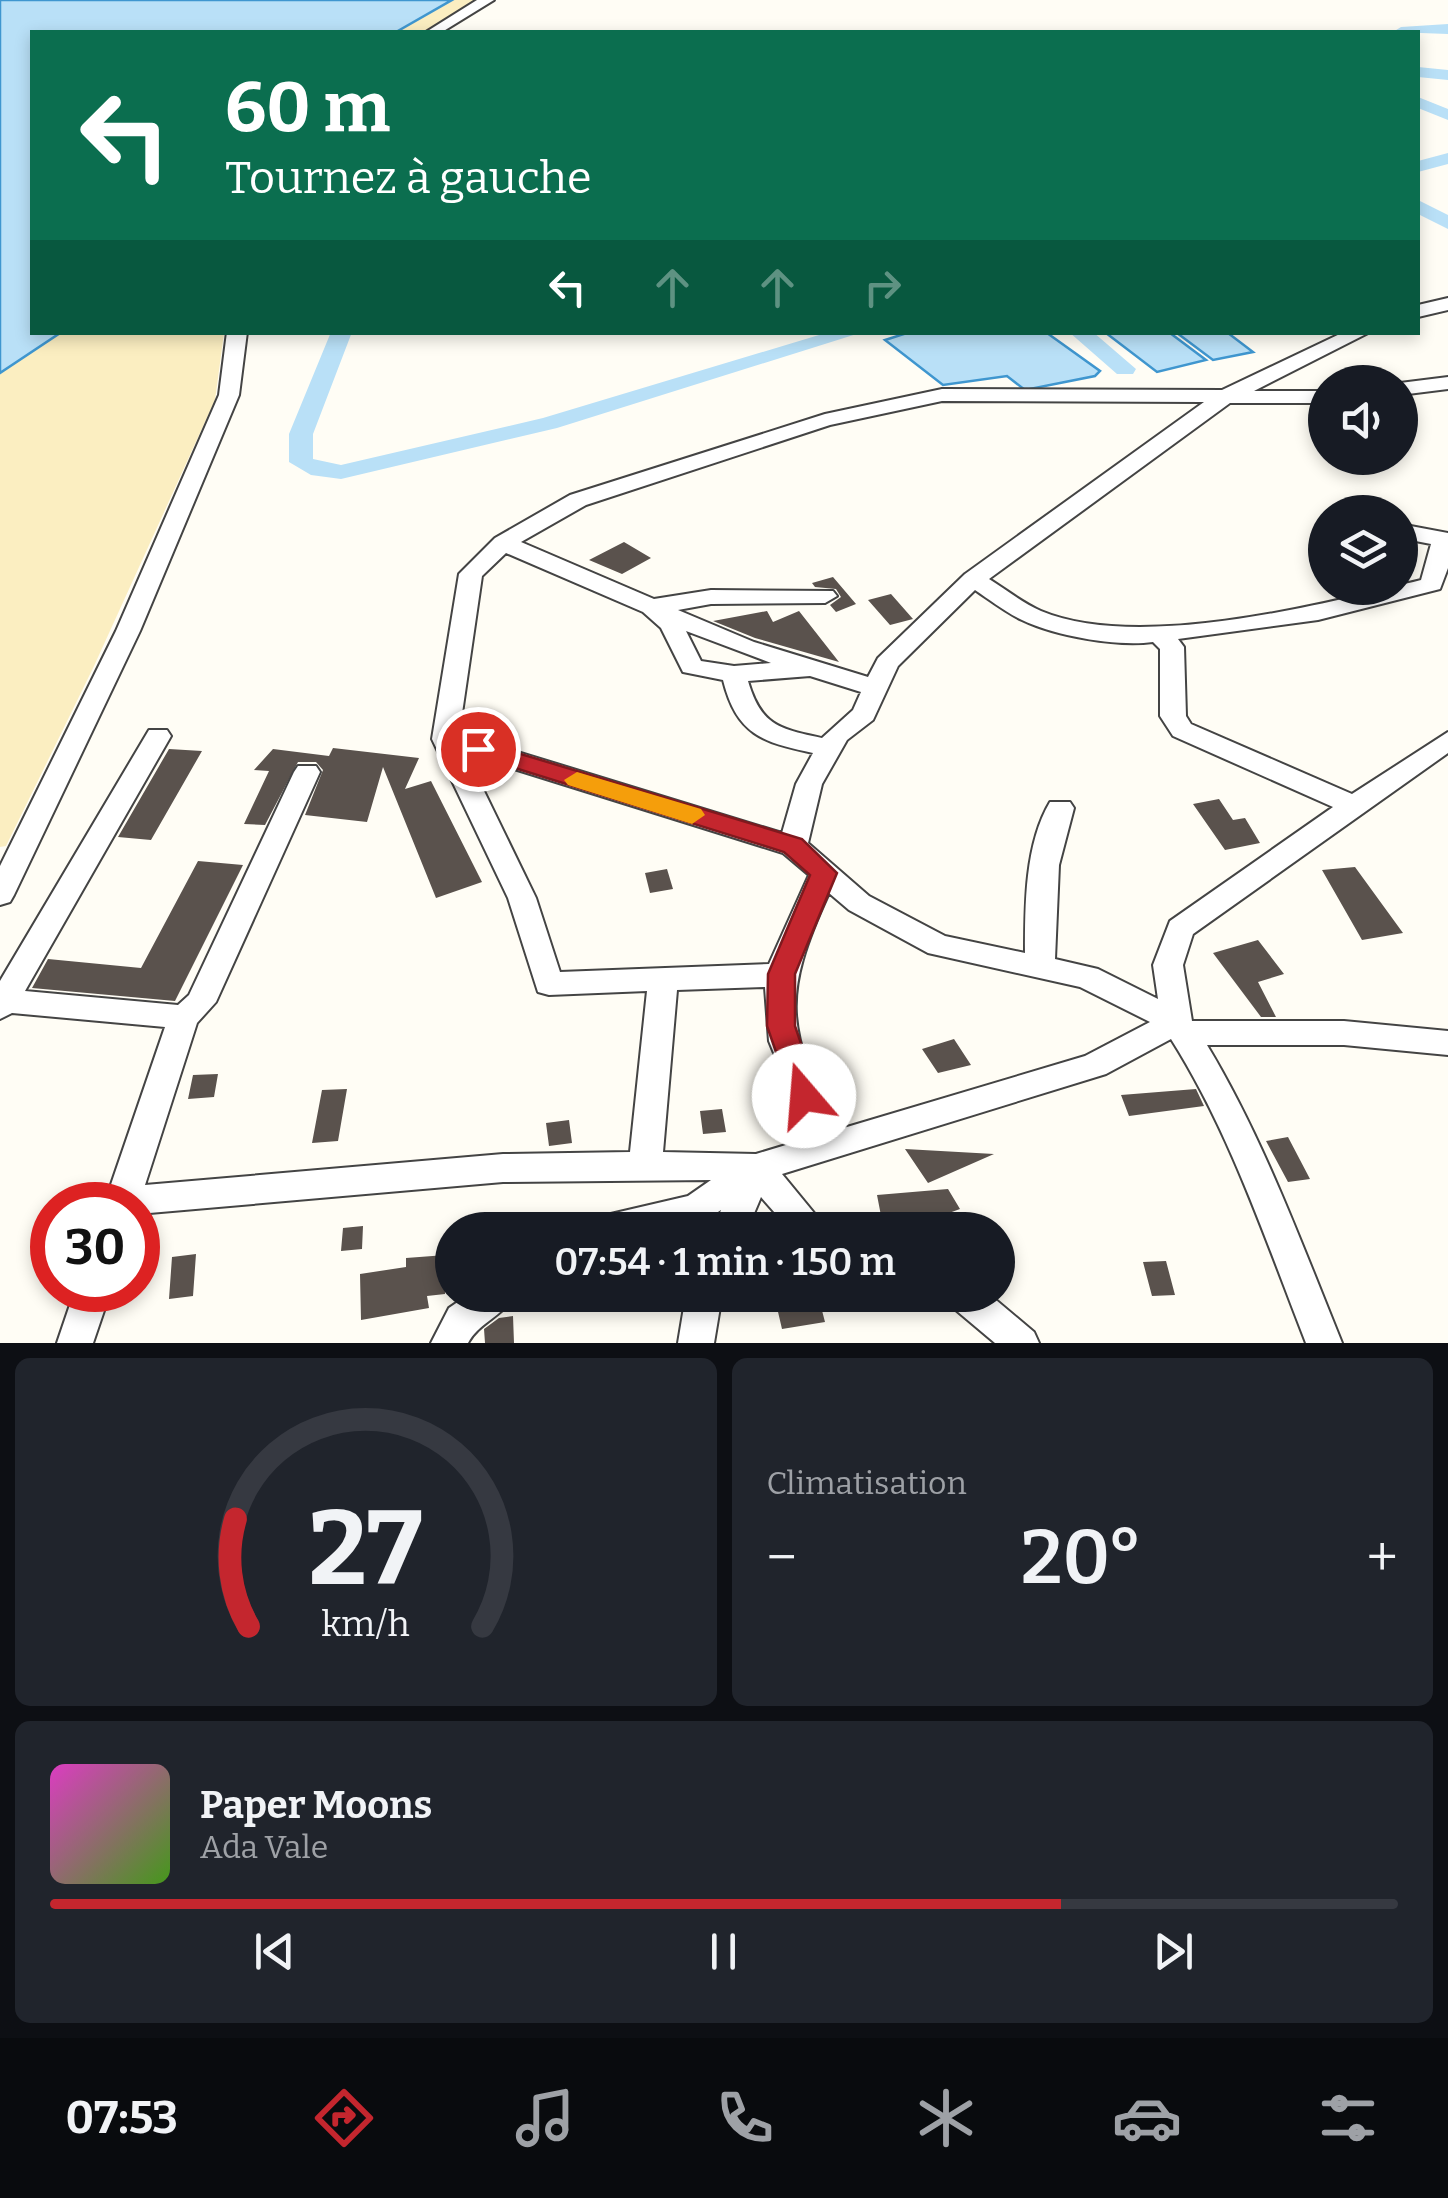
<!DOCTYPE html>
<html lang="fr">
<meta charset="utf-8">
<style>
:root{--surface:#171b24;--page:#20242c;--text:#f1f3f6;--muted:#9ea1a6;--line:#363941;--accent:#c4262e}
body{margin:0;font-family:Bitter,serif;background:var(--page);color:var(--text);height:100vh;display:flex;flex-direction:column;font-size:38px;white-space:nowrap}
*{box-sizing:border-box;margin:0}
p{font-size:32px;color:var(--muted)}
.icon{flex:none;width:55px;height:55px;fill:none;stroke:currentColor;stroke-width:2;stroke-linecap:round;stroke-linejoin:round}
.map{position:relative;height:1343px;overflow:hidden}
.side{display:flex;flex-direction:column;gap:15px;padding:15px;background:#0d0f14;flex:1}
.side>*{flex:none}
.top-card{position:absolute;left:30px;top:30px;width:1390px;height:305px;border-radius:0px;box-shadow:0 5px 15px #0003;background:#0b6e4f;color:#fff;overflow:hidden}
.controls{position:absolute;left:1308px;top:365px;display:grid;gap:20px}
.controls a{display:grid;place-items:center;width:110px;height:110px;border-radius:50%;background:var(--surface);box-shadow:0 5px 15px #0003;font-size:50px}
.speed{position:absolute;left:30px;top:1182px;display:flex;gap:20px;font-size:50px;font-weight:700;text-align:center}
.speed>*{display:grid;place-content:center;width:130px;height:130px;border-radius:50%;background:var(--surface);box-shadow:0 5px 15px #0003;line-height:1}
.speed .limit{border:15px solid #d22;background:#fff;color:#111}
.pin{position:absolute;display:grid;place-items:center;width:85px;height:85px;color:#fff;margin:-42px;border:5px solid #fff;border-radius:50%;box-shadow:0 2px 10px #0007}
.me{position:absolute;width:110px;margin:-55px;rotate:342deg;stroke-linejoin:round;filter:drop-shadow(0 0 8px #0008)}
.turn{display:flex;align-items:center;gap:35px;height:210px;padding:0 30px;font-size:45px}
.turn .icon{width:130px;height:130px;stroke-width:2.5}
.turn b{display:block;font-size:70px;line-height:85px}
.lanes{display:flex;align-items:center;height:95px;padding:0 30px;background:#0003;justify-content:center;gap:50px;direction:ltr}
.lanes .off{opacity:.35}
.big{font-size:75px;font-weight:600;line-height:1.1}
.side .card{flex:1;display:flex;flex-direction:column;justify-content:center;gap:15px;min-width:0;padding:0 35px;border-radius:15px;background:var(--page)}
.side .dial{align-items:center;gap:0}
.dial svg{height:260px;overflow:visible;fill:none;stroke:var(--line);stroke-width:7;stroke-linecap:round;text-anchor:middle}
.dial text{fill:var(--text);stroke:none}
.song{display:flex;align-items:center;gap:30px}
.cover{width:120px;height:120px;border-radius:15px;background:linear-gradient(135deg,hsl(310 70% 55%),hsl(100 70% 35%))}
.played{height:10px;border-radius:5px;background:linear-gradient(90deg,var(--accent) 75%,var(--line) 75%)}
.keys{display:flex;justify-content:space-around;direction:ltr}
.heat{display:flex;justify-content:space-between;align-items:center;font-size:55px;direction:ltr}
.side .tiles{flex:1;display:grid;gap:15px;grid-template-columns:1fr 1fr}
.card:last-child{grid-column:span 2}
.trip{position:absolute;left:435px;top:1212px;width:580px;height:100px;border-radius:50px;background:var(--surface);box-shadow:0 5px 15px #0003;font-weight:600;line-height:100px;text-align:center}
.menu{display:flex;height:160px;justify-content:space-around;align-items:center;background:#090b0e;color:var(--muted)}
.menu .icon{width:70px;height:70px}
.menu .selected{color:var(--accent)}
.menu b{font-size:45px;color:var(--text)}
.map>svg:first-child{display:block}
</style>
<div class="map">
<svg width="1448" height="1343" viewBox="0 0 1448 1343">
<rect width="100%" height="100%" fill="#fffdf5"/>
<path fill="#fbeec1" d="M 438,0 L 478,0 L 424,32 L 384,32 Z
M 45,333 L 224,333 L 215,400 L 94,666 L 6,846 L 0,847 L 0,367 Z"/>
<path fill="#b9e0f7" stroke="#3f96cf" stroke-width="2.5" d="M 0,0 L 452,0 L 396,32 L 32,32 L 32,332 L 60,333 L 0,373 Z
M 910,332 L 1047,333 L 1100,371 L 1095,376 L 1025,390 L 1007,376 L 943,385 L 885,340 Z
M 1106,333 L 1170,333 L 1206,360 L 1157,372 Z
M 1177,333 L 1228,333 L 1253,352 L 1213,360 Z"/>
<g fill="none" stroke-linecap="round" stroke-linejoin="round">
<path fill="#b9e0f7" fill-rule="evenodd" d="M 1448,24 L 1448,34 L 1393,32 L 1401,27 Z
M 1418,67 L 1448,70 L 1448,80 L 1418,77 Z
M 1418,97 L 1448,109 L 1448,120 L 1418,108 Z
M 1448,153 L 1448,164 L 1418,172 L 1418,161 Z
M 1418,200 L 1448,215 L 1448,229 L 1418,214 Z
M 331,332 L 352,332 L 313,434 L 313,459 L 341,465 L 543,418 L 829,332 L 863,332 L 557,428 L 341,479 L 311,475 L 289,462 L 289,434 Z
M 1069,332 L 1093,332 L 1136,369 L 1133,374 L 1117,374 Z"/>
</g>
<path fill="#5a524d" d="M 624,542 L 651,558 L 622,574 L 589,560 Z
M 833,577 L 856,604 L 836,612 L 830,605 L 841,597 L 836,589 L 815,587 L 812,583 Z
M 891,594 L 913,619 L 890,625 L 868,600 Z
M 767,611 L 773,622 L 799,611 L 839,662 L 755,638 L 713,621 Z
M 333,748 L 419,758 L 405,789 L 431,781 L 482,882 L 436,898 L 383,767 L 367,822 L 305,815 L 323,770 L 316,762 L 298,762 L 265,825 L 244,824 L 269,771 L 254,770 L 273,749 L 329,756 Z
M 169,749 L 202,751 L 151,840 L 118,837 Z
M 1219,799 L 1233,820 L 1245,818 L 1260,843 L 1225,850 L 1193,804 Z
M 198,861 L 243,865 L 175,1001 L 32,988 L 48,959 L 141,968 Z
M 1355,867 L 1403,933 L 1362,940 L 1322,870 Z
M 667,869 L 673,889 L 650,893 L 645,873 Z
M 1258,940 L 1284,974 L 1258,982 L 1276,1017 L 1261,1017 L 1213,953 Z
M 954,1039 L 971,1065 L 938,1073 L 922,1049 Z
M 218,1074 L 214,1097 L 188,1099 L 193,1075 Z
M 347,1089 L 338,1141 L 312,1143 L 322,1090 Z
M 1196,1089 L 1204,1106 L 1129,1116 L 1121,1095 Z
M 722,1109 L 726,1132 L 703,1134 L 700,1111 Z
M 569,1120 L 572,1143 L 549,1146 L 546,1123 Z
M 1288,1137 L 1310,1179 L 1288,1182 L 1266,1141 Z
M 905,1149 L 994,1154 L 928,1183 Z
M 948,1189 L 960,1209 L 927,1221 L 883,1226 L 877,1195 Z
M 363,1226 L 362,1249 L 341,1251 L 343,1228 Z
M 196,1254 L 193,1296 L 169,1299 L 172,1257 Z
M 446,1255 L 445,1294 L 427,1296 L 429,1308 L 361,1320 L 360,1274 L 406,1267 L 406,1258 Z
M 1166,1261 L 1175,1295 L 1152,1296 L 1143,1262 Z
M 800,1295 L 818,1295 L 825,1322 L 782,1329 L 775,1299 Z
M 513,1316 L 514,1343 L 485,1343 L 484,1329 L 499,1318 Z"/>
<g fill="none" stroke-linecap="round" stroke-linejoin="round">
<defs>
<path id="street" d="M 477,0 L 494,0 L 442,32 L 426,32 Z
M 1448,298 L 1448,310 L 1418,317 L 1418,305 Z
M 227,332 L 247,332 L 239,395 L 140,631 L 14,895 L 10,902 L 0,905 L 0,866 L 116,631 L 219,395 Z
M 1344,332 L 1370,332 L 1254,391 L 1325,391 L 1325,403 L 1230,403 L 989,579 C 1005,589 1023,603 1041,611 C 1139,652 1324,604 1421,580 L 1431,544 L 1400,538 L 1400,524 L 1448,533 L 1448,568 L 1440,589 L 1318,620 L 1178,639 L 1184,647 L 1186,716 L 1191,724 L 1352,794 L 1448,732 L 1448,753 L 1193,934 L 1183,965 L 1192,1021 L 1344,1021 L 1448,1031 L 1448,1055 L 1344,1045 L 1207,1045 C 1263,1138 1301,1242 1342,1343 L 1306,1343 C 1266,1241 1230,1132 1171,1039 L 1106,1074 L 782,1174 L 828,1230 L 790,1230 L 761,1197 L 747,1230 L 713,1230 L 721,1210 C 681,1237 627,1230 580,1230 L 585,1220 L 688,1196 L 711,1180 L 503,1182 L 138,1214 L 138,1205 L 104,1205 L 165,1027 L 12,1013 L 0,1019 L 0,981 L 149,730 L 167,730 L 171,736 L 25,991 L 178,1005 L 189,995 L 294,772 L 298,766 L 316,766 L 320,772 L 216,1002 L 197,1023 L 145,1185 L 503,1154 L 630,1152 L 647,991 L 549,995 L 538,992 L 508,898 L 432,739 L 459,574 L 495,538 L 570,495 L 825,414 L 942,389 L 1222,390 ZM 942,401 L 1204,402 L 965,574 L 878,658 L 868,677 L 754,642 L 678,610 L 711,604 L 825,603 L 837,596 L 833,591 L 711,590 L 654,599 L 521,542 L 586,505 L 830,425 ZM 506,553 L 643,612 L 661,628 L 683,672 L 723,680 C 737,735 762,742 813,753 L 796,784 L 782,833 L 459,734 L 482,576 ZM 975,590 C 990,600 1005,612 1022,620 C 1055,636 1117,647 1153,642 L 1160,649 L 1160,716 L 1173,736 L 1333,807 L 1170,921 L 1153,965 L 1158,999 L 1098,969 L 1055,959 L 1059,865 L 1074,808 L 1070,802 L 1050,802 C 1025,844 1025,904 1025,953 L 945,936 L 869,896 L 808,843 L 822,784 L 847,740 L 873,720 L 898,666 ZM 686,631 L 771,663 L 734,666 L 701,661 ZM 810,676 L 861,692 L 853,710 L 822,738 C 780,729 761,726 748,681 ZM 466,754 L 783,853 L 809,875 L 769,964 L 560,972 L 536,898 ZM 829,893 L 849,910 L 928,953 L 1080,987 L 1150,1022 L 1085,1056 L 837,1130 C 786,1029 781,997 829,893 ZM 765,987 L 769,1041 L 809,1138 L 756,1154 L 663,1152 L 677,990 Z
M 1448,377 L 1448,389 L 1400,395 L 1400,383 Z
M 75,1290 L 111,1290 L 93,1343 L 57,1343 Z
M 468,1295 L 514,1295 C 504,1316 479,1322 468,1343 L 431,1343 L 449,1308 Z
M 686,1295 L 722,1295 L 714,1343 L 678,1343 Z
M 946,1295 L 990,1295 L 1034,1332 L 1039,1343 L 995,1343 L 951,1306 Z"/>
</defs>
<use href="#street" stroke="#444" stroke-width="4"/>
<use href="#street" fill="#fff" fill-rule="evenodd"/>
</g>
<path fill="#c4262e" stroke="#7f191e" stroke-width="2.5" d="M 478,741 L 802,839 L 837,873 L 795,974 L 795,1026 L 819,1096 L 814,1104 L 804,1107 L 794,1104 L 767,1026 L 768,974 L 810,875 L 784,852 L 470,754 L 466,749 Z"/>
<path fill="#f59e0b" d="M 577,772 L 701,809 L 705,815 L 692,824 L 568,785 L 564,780 Z"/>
</svg>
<div class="controls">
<a><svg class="icon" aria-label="sound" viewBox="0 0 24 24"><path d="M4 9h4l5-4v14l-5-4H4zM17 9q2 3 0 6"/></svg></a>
<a><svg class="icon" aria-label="layers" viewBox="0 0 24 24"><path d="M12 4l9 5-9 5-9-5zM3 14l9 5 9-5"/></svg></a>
</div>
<div class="speed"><div class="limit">30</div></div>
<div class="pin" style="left:478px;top:749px;background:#d93025"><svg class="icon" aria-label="arrive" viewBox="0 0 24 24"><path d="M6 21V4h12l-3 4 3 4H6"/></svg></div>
<svg class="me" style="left:804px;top:1096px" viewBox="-20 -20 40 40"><circle r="19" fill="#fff"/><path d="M0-13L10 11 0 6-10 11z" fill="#c4262e"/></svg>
<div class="trip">07:54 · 1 min · 150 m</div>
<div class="top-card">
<div class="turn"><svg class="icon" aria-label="left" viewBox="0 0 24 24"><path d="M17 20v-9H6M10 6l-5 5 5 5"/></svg><div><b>60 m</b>Tournez à gauche</div></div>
<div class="lanes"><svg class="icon" aria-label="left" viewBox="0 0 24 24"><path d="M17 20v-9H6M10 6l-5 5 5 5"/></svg><svg class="icon off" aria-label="ahead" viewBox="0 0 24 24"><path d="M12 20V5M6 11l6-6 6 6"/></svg><svg class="icon off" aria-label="ahead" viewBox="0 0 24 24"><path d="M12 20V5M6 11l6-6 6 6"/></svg><svg class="icon off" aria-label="right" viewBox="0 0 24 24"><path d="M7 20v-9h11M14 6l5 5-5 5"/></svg></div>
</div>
</div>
<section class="side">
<div class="tiles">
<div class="card dial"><svg viewBox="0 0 100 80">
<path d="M14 69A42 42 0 1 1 86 69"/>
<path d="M14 69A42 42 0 0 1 10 36" stroke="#c4262e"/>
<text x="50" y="56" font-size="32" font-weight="700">27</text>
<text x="50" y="72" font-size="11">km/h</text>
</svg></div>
<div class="card"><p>Climatisation</p>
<div class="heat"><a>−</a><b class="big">20°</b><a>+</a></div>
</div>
<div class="card">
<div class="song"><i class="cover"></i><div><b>Paper Moons</b><p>Ada Vale</p></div></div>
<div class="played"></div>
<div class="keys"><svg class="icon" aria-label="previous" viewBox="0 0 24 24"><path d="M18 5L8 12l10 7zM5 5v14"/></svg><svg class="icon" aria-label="pause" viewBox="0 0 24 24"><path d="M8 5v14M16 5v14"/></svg><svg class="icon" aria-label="next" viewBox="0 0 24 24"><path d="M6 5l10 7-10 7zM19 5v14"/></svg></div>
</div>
</div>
</section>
<nav class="menu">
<b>07:53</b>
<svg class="icon selected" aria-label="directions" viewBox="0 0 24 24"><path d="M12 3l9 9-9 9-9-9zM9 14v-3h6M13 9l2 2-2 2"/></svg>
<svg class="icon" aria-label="music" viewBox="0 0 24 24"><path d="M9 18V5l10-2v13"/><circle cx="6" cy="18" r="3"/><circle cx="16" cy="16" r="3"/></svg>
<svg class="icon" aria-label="phone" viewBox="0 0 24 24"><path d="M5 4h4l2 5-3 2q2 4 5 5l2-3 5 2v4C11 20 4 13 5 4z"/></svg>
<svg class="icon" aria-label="climate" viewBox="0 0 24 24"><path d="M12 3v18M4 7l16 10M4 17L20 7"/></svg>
<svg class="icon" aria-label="car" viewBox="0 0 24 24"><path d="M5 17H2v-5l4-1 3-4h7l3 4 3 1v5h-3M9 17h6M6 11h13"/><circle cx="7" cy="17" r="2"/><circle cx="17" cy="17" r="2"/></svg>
<svg class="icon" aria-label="filters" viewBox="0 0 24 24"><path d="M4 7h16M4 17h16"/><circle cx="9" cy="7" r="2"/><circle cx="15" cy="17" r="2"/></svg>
</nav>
